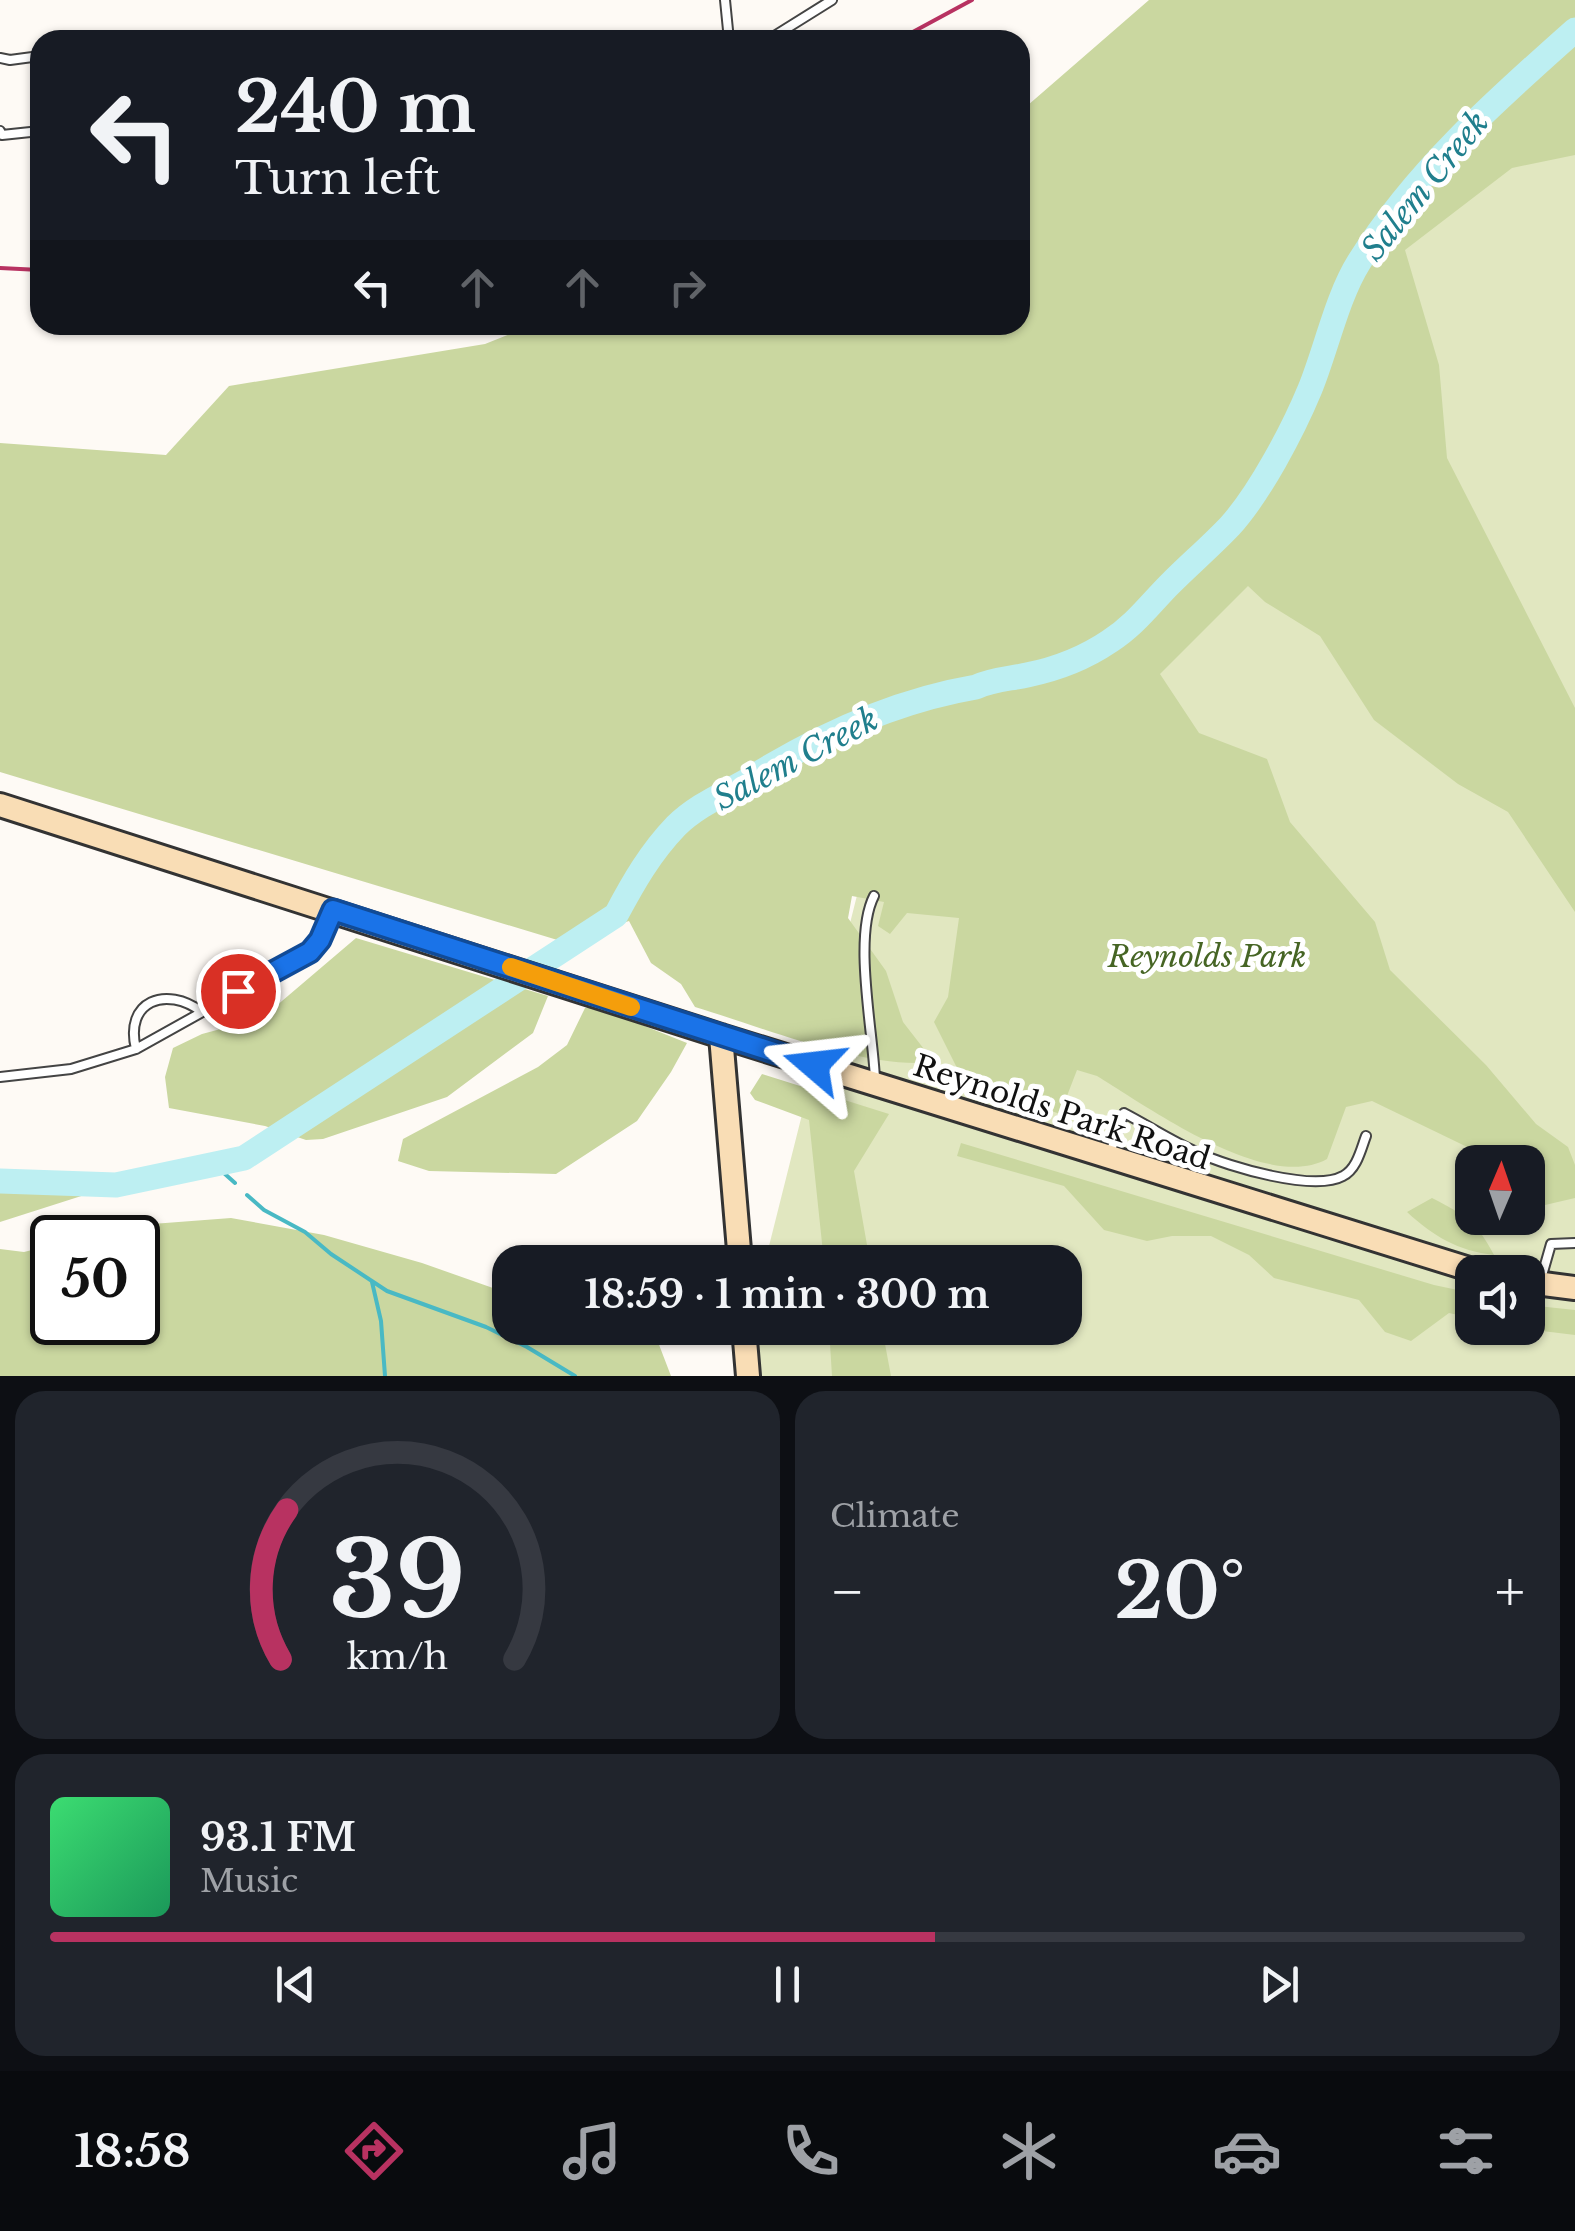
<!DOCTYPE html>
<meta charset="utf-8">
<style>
:root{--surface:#171b24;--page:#20242c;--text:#f1f3f6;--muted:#9ea1a6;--line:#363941;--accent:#b83261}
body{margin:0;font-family:"Libre Baskerville",serif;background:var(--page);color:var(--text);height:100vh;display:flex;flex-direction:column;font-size:38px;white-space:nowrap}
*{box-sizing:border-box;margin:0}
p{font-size:32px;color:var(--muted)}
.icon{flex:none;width:55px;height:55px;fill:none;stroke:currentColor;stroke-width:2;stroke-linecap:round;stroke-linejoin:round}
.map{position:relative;height:1376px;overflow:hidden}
.drawer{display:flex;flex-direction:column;gap:15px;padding:15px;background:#0d0f14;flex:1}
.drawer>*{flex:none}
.hud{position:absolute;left:30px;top:30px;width:1000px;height:305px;border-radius:30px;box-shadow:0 2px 8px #0004;background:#171b24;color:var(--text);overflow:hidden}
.needle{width:65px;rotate:2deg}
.controls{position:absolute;left:1455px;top:1145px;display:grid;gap:20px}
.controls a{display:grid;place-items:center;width:90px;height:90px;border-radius:20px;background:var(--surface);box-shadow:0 2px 8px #0004;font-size:50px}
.speed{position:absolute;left:30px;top:1215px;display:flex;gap:20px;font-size:50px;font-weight:700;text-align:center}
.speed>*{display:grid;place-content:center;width:130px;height:130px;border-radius:50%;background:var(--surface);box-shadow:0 2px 8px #0004;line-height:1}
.speed .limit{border:5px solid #111;border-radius:15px;background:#fff;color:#111}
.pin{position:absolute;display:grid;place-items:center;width:85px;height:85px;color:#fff;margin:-42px;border:5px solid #fff;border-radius:50%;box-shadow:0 2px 10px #0007}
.me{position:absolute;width:110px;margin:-55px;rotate:287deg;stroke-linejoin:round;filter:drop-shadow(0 0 8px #0008)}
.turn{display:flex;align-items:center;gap:35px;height:210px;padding:0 40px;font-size:45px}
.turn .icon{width:130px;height:130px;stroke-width:2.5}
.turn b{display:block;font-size:70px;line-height:85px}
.lanes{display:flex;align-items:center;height:95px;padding:0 40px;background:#0003;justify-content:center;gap:50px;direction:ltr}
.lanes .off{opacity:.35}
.big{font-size:75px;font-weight:700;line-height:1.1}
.drawer .tile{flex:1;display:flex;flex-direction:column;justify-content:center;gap:15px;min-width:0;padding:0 35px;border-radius:30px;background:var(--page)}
.drawer .dial{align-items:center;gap:0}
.dial svg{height:260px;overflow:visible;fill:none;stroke:var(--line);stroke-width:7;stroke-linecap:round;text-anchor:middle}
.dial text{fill:var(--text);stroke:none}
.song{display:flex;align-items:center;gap:30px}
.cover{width:120px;height:120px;border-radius:15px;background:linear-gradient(135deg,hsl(140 70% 55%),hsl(150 70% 35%))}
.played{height:10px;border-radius:5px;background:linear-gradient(90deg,var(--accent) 60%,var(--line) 60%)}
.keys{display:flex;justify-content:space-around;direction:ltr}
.heat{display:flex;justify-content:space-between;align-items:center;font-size:55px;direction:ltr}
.drawer .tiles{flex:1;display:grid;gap:15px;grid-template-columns:1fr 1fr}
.tile:last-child{grid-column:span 2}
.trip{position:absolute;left:492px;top:1245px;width:590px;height:100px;border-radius:30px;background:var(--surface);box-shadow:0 2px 8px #0004;font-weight:700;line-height:100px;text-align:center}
.tab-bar{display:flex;height:160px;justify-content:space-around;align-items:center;background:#090b0e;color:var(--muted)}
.tab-bar .icon{width:70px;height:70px}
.tab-bar .current{color:var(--accent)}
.tab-bar b{font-size:45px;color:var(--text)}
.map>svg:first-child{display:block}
</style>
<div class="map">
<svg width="1575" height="1376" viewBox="0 0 1575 1376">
<rect width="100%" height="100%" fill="#fefaf5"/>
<path fill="#e1e7c0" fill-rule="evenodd" d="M 1575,6 L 1575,1376 L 736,1376 L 749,1328 L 1065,1328 L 1065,1262 L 765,1262 L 903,712 L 1438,142 ZM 1472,1162 L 1528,1162 L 1528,1218 L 1472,1218 ZM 1472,1272 L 1528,1272 L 1528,1328 L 1472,1328 Z"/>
<path fill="#cad7a0" d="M 1149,0 L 1575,0 L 1575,155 L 1512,168 L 1405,250 L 1439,365 L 1447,458 L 1575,708 L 1575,912 L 1508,812 L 1458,784 L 1374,720 L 1320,636 L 1265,602 L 1248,586 L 1160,674 L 1199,733 L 1267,759 L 1290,822 L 1375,922 L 1390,970 L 1486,1065 L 1536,1124 L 1568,1147 L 1575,1165 L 1575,1198 L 1528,1209 L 1528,1162 L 1491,1162 L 1488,1157 L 1372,1101 L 1346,1107 L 1327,1159 C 1267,1193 1148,1107 1097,1076 L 1077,1070 L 1060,1114 L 963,1080 L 934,1022 L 948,997 L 959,918 L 907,913 L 890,934 L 878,926 L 884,902 L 852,896 L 848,918 L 886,971 L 903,1022 L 934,1062 C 866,1070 762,1027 695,1007 L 681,984 L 651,963 L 629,921 L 564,942 L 0,772 L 0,443 L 166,455 L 229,386 L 485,344 L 532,325 L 1020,325 L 1020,112 Z
M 356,938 L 548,996 L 533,1033 L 447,1097 L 323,1139 L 306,1140 L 265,1126 L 169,1108 L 165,1077 L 173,1048 L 202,1034 L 262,1018 Z
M 597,1007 L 687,1043 L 671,1072 L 637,1121 L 556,1174 L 429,1171 L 398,1161 L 403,1139 L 538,1067 L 567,1045 L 585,1008 Z
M 762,1074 L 889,1114 L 854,1171 L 870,1262 L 824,1262 L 809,1120 L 755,1100 L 750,1093 Z
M 961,1143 L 1434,1285 L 1472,1293 L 1472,1318 L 1449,1313 L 1411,1341 L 1385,1332 L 1359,1300 L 1274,1278 L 1249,1255 L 1211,1236 L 1172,1236 L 1147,1241 L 1104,1230 L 1064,1186 L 957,1156 Z
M 0,1169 L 56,1177 L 97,1191 L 0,1222 Z
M 1432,1198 C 1465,1215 1477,1222 1494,1255 C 1458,1251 1433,1236 1407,1212 Z
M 231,1218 L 324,1235 L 422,1263 L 510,1294 L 510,1328 L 648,1328 L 653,1329 L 671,1376 L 0,1376 L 0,1249 L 24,1252 L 52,1245 L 52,1322 L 138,1322 L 138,1238 L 84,1237 L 139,1225 Z
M 1528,1305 L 1575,1310 L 1575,1335 L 1519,1328 L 1528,1328 Z
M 829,1328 L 882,1328 L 891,1376 L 832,1376 Z"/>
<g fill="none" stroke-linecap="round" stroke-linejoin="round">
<path stroke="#49b9c4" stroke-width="4" d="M 216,1166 L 235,1183
M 247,1195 L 264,1210 L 305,1232 L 331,1254 L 387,1291 L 486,1327 L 527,1347 L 575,1376
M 372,1282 L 381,1321 L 385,1376"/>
<path stroke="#bdeff2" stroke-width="25" d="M 0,1181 L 116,1185 L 244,1158 L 616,915 C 633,883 650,853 676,826 C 696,806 724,794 748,780 C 818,736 894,701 976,687 C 993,679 1009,679 1027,675 C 1057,669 1085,658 1110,641 C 1135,625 1150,604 1170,584 C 1190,564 1211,546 1230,526 C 1260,493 1293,430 1310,389 C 1326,350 1337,297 1359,262 C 1415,172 1496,100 1575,30"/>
<defs>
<path id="lane" d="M 725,0 L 729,40
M 768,40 L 832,0
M 0,58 L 10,60 L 40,56
M 0,131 L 2,135 L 40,131
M 874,896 C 853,937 873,1031 875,1079
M 136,1049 C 124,1001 166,985 202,1012
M 0,1077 L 71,1069 L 136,1049 L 310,952 L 320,941 L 331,914
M 1110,1153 L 1124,1113 C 1149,1126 1173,1142 1199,1153 C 1229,1167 1314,1192 1343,1176 C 1357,1169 1361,1149 1366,1136
M 1541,1279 L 1551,1244 L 1575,1243"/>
<path id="secondary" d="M 0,805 L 721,1036 L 1479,1272
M 721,1036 L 740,1262
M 1528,1282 L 1575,1288
M 744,1328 L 748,1376"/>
</defs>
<use href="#lane" stroke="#444" stroke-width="12"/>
<use href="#secondary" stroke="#333" stroke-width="28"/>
<use href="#lane" stroke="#fff" stroke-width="8"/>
<use href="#secondary" stroke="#f9ddb5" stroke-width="22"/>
<path stroke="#b83261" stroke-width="4" d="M 898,40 L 972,0
M 0,268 L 40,270"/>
</g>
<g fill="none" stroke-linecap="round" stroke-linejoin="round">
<defs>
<path id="route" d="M 238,991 L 310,952 L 320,940 L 333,910 L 814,1065"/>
</defs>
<use href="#route" stroke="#114b97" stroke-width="25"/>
<use href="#route" stroke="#1a73e8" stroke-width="18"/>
<path stroke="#f59e0b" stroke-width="18" d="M 511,967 L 631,1007"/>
</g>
<g text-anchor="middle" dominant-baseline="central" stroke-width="10" stroke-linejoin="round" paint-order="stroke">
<g font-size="30" font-style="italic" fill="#466524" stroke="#fff">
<text x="1207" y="956">Reynolds Park</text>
</g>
<g font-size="30" fill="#111" stroke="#fff">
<text transform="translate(1062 1112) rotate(18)">Reynolds Park Road</text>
</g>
<g font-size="32" font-style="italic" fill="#207f8d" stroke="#fff">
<text transform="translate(1425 186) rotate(-51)">Salem Creek</text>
<text transform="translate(796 759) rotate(-28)">Salem Creek</text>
</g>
</g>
</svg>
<div class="controls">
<a><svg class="needle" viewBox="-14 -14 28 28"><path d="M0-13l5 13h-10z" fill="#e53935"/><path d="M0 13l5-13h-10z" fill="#9ea1a6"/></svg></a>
<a><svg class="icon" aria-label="sound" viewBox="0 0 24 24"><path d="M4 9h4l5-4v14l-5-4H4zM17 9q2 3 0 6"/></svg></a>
</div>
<div class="speed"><div class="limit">50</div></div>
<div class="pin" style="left:238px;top:991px;background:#d93025"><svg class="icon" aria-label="arrive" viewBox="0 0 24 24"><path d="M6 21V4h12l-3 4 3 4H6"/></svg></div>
<svg class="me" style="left:814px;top:1065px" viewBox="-20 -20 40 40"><path d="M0-17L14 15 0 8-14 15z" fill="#1a73e8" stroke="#fff" stroke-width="4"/></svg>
<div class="trip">18:59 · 1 min · 300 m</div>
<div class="hud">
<div class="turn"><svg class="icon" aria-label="left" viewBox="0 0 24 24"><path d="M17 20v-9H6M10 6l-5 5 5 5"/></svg><div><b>240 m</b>Turn left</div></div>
<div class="lanes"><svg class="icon" aria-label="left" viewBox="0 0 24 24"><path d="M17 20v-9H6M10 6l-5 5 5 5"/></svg><svg class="icon off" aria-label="ahead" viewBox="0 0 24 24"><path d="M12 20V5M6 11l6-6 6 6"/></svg><svg class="icon off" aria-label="ahead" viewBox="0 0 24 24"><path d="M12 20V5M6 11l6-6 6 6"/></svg><svg class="icon off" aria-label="right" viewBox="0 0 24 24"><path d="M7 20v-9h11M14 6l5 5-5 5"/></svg></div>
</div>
</div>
<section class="drawer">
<div class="tiles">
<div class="tile dial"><svg viewBox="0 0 100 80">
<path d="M14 69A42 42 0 1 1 86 69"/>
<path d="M14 69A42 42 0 0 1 16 23" stroke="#b83261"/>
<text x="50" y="56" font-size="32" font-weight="700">39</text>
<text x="50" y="72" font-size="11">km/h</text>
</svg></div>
<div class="tile"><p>Climate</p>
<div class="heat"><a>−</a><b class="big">20°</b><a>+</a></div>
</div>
<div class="tile">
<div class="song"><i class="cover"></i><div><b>93.1 FM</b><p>Music</p></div></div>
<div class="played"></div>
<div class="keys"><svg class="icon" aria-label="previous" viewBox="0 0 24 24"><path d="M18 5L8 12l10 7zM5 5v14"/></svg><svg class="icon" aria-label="pause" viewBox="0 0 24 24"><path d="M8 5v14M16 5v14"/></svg><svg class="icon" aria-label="next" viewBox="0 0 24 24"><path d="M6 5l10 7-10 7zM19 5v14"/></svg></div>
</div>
</div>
</section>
<nav class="tab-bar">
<b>18:58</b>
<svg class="icon current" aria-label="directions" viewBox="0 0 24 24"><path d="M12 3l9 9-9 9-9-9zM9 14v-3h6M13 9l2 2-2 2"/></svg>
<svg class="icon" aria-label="music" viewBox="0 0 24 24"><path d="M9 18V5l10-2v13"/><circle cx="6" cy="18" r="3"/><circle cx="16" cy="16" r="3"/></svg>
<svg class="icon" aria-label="phone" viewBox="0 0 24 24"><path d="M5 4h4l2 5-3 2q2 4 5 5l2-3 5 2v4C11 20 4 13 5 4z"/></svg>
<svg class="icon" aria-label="climate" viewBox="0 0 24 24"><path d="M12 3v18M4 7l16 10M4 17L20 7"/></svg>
<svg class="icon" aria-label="car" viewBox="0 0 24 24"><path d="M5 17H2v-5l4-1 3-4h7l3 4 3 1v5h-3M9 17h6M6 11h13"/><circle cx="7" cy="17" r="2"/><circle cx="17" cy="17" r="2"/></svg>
<svg class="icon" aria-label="filters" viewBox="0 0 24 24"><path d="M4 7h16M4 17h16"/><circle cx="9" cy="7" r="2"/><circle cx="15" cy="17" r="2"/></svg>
</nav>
